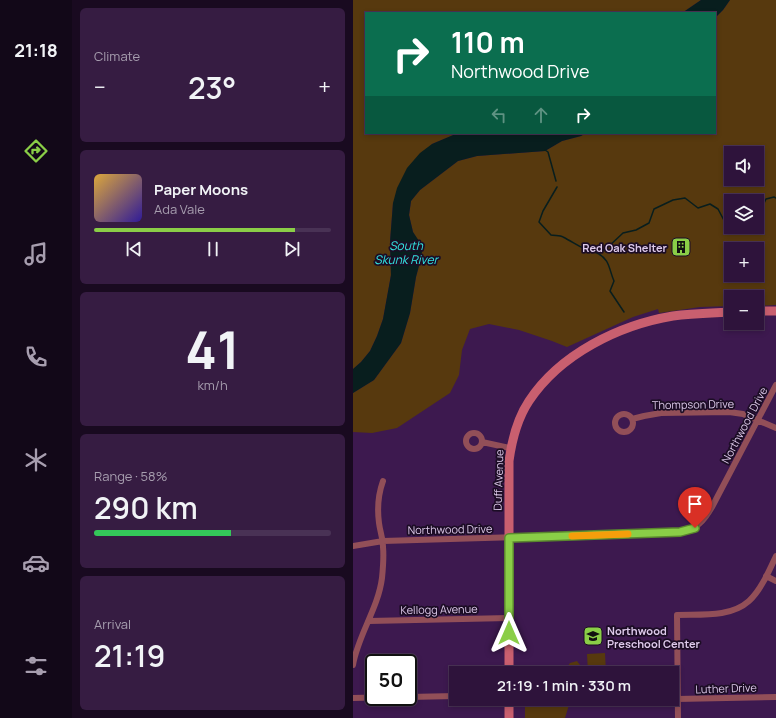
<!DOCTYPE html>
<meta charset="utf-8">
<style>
:root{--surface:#2e133b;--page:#361c42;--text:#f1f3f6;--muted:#a79eaf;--line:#493255;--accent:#8ace47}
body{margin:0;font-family:Manrope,sans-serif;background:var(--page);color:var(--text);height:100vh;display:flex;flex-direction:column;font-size:15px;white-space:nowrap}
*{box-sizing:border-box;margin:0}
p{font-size:13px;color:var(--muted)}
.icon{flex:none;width:22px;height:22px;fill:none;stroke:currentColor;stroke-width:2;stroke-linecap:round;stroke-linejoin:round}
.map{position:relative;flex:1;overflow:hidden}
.details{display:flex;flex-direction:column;gap:8px;padding:8px;background:#190a20;width:281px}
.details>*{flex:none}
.banner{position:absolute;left:12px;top:12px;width:351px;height:122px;border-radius:0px;box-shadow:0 2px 6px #0003,0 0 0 1px var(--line);background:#0b6e4f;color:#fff;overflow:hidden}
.tools{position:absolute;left:371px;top:146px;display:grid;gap:8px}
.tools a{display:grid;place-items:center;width:40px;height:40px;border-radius:0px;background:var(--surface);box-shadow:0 2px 6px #0003,0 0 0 1px var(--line);font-size:20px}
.speed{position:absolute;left:12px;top:654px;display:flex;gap:8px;font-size:20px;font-weight:700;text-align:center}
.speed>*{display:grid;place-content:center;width:52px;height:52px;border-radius:50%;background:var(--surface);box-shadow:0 2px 6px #0003,0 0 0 1px var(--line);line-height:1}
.speed .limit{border:2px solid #111;border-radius:6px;background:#fff;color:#111}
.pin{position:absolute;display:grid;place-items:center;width:34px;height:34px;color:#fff;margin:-41px -17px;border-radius:50% 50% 50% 0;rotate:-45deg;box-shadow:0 0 4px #0007}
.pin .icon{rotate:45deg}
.me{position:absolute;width:44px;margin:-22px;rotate:0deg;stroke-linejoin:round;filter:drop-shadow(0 0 3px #0008)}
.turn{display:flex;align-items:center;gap:14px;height:84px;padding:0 20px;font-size:18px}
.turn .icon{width:52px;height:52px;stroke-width:2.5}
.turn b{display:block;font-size:28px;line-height:34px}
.lanes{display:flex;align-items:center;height:38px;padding:0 20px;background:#0003;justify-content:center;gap:20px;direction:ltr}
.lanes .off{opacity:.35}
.big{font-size:30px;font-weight:600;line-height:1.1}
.details .card{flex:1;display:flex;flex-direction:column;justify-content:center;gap:6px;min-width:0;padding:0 14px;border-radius:6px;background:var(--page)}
.details .dial{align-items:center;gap:0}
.dial b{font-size:52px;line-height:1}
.song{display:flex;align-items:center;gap:12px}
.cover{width:48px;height:48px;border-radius:6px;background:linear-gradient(135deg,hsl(40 70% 55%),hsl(250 70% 35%))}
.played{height:4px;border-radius:2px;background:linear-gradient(90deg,var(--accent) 85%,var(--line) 85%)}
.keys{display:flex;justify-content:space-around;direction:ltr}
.heat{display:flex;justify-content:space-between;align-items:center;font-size:22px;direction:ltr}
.charge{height:6px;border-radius:3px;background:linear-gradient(90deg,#34c759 58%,var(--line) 0)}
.trip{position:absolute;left:96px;top:666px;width:230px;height:40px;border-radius:0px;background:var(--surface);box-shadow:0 2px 6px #0003,0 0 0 1px var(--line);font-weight:600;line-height:40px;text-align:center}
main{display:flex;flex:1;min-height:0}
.tab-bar{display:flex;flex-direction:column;width:72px;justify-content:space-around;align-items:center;background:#120818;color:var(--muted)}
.tab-bar .icon{width:28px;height:28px}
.tab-bar .current{color:var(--accent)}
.tab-bar b{font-size:18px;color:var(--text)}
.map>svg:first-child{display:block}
</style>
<main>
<nav class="tab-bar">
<b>21:18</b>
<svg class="icon current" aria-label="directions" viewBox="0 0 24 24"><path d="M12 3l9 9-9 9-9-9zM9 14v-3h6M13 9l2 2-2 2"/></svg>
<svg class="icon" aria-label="music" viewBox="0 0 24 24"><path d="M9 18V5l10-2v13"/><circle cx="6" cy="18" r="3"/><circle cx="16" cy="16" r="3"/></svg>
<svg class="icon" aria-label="phone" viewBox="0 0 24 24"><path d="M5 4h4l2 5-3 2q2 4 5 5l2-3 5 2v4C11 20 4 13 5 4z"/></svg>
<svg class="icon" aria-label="climate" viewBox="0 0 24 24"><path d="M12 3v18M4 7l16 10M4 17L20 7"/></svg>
<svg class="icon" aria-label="car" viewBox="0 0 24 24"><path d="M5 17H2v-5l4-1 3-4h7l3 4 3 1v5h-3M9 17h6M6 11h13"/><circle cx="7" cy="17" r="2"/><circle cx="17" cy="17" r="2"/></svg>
<svg class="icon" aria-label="filters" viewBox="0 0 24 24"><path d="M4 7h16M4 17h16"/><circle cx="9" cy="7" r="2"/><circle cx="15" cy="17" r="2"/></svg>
</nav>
<section class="details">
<div class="card"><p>Climate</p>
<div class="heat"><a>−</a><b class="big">23°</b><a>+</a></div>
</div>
<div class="card">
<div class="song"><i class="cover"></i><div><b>Paper Moons</b><p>Ada Vale</p></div></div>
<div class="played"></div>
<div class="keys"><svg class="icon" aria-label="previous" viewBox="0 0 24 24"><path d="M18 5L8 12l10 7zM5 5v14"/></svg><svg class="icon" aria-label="pause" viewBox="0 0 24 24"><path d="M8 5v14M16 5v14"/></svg><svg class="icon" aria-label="next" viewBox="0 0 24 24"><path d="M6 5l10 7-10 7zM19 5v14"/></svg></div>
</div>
<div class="card dial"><b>41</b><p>km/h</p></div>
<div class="card"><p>Range · 58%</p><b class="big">290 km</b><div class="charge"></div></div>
<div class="card"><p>Arrival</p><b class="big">21:19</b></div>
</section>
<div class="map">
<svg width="423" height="718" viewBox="0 0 423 718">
<rect width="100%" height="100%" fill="#3d194f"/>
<path fill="#57390e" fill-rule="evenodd" d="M 0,0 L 348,0 L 329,13 L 13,13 L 13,133 L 105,133 L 79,144 L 40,203 L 37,242 L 38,275 L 30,319 L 24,336 L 17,351 L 8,362 L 0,369 Z
M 377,0 L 423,0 L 423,305 L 404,306 L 404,297 L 378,297 L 378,306 L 347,307 L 306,313 L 305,309 L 280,317 L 214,347 L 199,341 L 166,330 L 136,324 L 117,329 L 109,350 L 106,375 L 97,393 L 44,428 L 19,433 L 0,432 L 0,393 L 21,380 L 48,343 L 57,313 L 63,277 L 67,262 L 69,247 L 60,232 L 56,215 L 58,201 L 67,190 L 105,161 L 124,156 L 192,151 L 209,141 L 228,136 L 233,133 L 362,133 L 362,18 L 370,10 ZM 378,153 L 404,153 L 404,179 L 378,179 ZM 378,201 L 404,201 L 404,227 L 378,227 ZM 378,249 L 404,249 L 404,275 L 378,275 Z
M 252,653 L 253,673 L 235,673 L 234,654 Z
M 224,661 L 233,673 L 214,673 L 214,667 L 217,663 Z
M 172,699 L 214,699 L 216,705 L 212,718 L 172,718 Z"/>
<path fill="#081e1e" d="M 348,0 L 377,0 L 370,10 L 362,18 L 362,13 L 329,13 Z
M 105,133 L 233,133 L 228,136 L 209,141 L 192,151 L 124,156 L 105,161 L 67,190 L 58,201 L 56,215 L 60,232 L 70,247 L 67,262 L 63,277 L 57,313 L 48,343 L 21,380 L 0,393 L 0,369 L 8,362 L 17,351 L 24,336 L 30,319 L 38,275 L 37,242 L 40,203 L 44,188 L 54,168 L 67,153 L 79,144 Z"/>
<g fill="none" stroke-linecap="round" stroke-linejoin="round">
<path stroke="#081e1e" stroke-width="1.5" d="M 192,150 L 195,152 L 203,181
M 204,187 L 190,211 L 186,222 L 198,235 C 202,236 207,235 210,237 C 222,243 231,251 244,253 L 254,248 L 270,233 L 283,230 L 296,223 L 301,209 L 320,200 L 332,198 L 345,208 L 357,204 L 365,209 L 374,226 L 378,226
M 404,218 L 413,199 L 421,197 L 423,198
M 244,253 C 257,259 256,270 261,281 L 257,291 L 271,312"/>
<path stroke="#924f58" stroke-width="6" d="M262 423a9 9 0 1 1 18 0a9 9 0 1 1-18 0Z
M 279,419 L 291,416 L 308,413 L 376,412 L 390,414 L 423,428
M113 441a8 8 0 1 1 16 0a8 8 0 1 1-16 0Z
M 129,442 L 157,448
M 0,546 L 30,541 L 327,532 C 343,530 351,521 359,507 L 423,385
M 413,576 L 423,581
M 16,621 L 156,618
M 0,665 C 5,635 25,609 29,578 C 30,568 31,557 30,547 C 30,539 27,531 26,523 C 24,508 25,495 30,481
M 55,697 L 103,696
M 0,698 L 41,697
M 324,699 L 423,697
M 325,718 L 324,615 C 347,614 377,618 396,601 C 408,590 416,571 423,556"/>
<path stroke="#c95f6f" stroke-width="9" d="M 404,311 L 423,311
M 156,673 L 156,461 C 159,439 164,419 176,401 C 207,354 266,325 320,316 C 339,313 359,313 378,312
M 156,699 L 156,718"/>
</g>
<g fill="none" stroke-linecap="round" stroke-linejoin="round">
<defs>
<path id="route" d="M 156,633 L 156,538 L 327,532 L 342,528"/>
</defs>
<use href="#route" stroke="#5a862e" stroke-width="10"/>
<use href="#route" stroke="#8ace47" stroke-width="7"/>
<path stroke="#f59e0b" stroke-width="7" d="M 219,536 L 275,534"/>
</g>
<defs>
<symbol id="building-square" viewBox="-11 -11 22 22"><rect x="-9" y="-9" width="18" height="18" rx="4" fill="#8ace47" stroke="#1c0d25"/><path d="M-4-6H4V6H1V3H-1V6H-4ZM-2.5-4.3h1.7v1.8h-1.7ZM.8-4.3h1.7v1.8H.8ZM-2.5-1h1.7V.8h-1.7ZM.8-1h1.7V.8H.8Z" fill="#111"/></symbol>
<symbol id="school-square" viewBox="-11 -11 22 22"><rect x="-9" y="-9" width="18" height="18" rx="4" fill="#8ace47" stroke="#1c0d25"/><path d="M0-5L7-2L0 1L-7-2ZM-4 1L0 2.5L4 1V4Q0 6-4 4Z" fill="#111"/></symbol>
</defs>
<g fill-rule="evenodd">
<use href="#building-square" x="317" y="236" width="22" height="22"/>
<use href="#school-square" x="229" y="625" width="22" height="22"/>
</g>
<g text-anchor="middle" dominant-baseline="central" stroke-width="3.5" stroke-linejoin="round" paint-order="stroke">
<g font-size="11" font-weight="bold" fill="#ddc9ea" stroke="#1c0d25" text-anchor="end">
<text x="314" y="247">Red Oak Shelter</text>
<text x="254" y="630" text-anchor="start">Northwood<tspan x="254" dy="13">Preschool Center</tspan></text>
</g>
<g font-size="11" fill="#ddc9ea" stroke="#1c0d25">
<text transform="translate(340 404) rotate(-1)">Thompson Drive</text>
<text transform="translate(391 425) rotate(-62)">Northwood Drive</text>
<text transform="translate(145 480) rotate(-88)">Duff Avenue</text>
<text transform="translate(97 529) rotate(-1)">Northwood Drive</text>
<text transform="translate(86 609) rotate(-1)">Kellogg Avenue</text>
<text transform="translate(373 688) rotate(-2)">Luther Drive</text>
</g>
<g font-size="12" font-style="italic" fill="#32e5e1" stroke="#1c0d25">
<text x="53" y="245">South<tspan x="53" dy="14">Skunk River</tspan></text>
</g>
</g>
</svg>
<div class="tools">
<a><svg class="icon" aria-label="sound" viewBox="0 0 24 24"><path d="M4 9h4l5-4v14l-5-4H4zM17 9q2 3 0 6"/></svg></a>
<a><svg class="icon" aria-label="layers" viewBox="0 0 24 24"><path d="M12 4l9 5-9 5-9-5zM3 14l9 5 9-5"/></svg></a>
<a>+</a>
<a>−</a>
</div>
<div class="speed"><div class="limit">50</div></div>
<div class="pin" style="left:342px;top:528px;background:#d93025"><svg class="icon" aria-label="arrive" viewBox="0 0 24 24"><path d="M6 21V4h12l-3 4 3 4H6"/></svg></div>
<svg class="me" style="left:156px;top:633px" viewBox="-20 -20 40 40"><path d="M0-17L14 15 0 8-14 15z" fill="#8ace47" stroke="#fff" stroke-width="4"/></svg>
<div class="trip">21:19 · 1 min · 330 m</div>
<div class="banner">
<div class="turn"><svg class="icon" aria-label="right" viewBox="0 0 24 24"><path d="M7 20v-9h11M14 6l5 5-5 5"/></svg><div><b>110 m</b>Northwood Drive</div></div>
<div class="lanes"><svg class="icon off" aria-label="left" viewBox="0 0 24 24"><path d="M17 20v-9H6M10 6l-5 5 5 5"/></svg><svg class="icon off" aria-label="ahead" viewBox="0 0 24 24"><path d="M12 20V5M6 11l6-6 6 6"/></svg><svg class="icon" aria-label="right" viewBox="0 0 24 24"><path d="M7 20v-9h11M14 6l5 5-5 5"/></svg></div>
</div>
</div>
</main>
